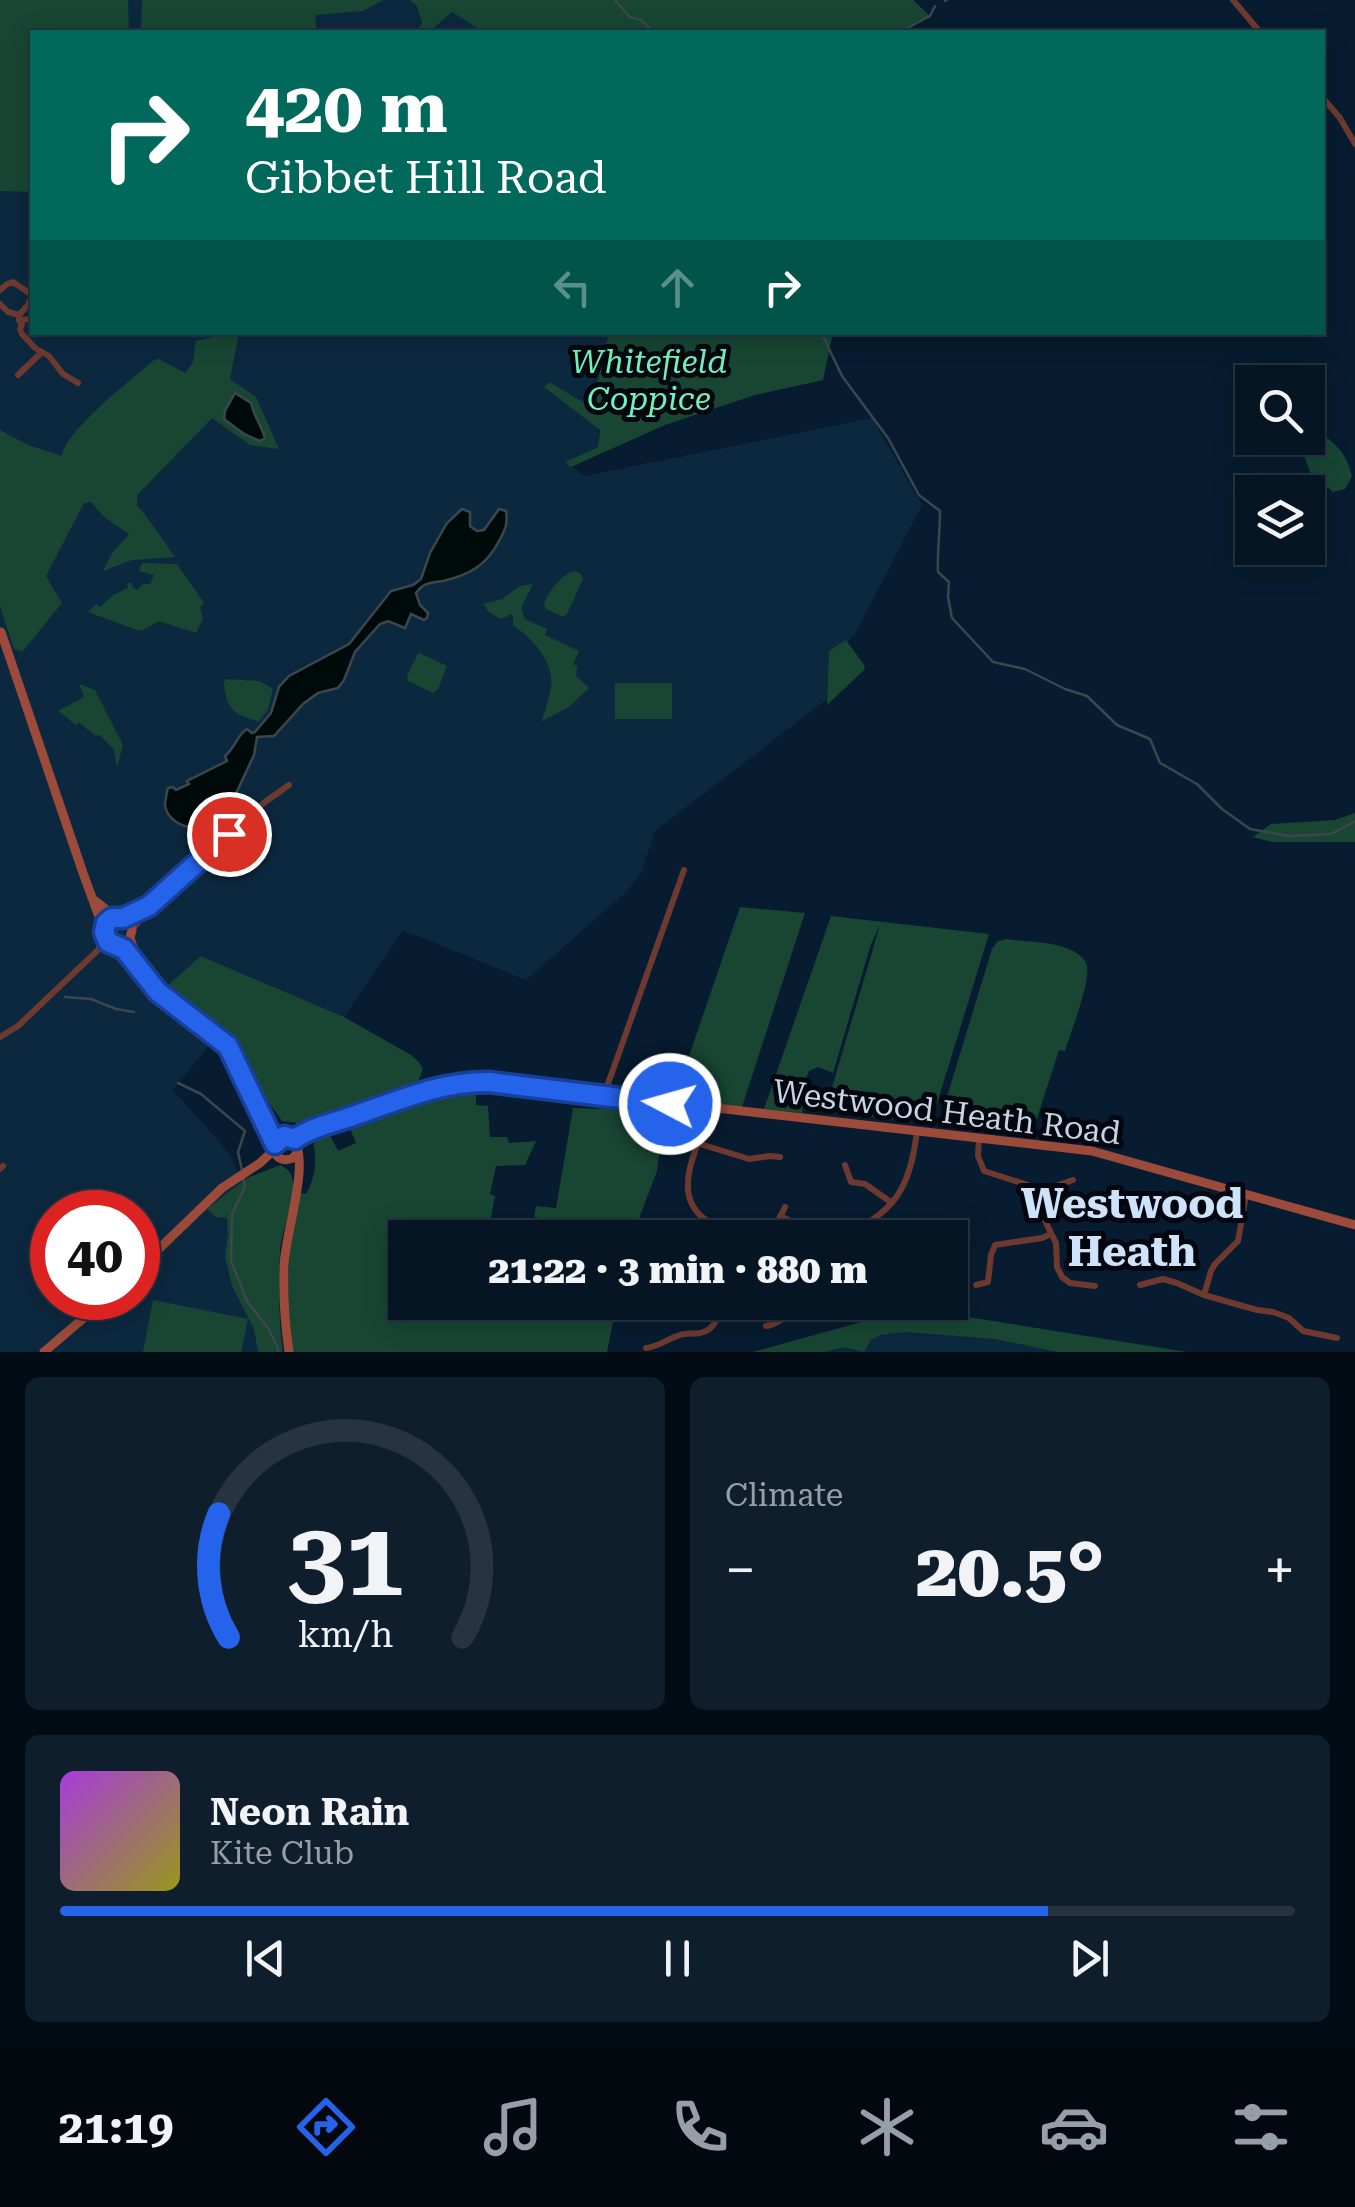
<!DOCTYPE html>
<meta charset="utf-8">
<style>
:root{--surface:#051524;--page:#0e1e2c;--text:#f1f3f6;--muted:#979fa6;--line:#263441;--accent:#2563eb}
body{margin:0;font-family:"Roboto Serif",serif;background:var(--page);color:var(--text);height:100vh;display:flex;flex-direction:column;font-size:38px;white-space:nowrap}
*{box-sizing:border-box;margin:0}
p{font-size:32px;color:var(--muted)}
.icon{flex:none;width:55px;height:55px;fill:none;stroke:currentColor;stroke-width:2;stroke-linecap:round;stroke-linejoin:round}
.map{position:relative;height:1352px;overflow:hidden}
.side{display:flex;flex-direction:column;gap:25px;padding:25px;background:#030c14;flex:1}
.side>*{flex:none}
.top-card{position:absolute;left:30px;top:30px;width:1295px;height:305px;border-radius:0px;box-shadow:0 5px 25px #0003,0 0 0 2px var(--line);background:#00695c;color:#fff;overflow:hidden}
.controls{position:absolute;left:1235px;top:365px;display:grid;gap:20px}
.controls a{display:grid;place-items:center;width:90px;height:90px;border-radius:0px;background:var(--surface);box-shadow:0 5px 25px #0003,0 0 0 2px var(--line);font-size:50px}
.speed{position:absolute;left:30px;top:1190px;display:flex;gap:20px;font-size:50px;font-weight:700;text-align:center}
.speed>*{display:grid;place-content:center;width:130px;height:130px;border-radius:50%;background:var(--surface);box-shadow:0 5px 25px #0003,0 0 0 2px var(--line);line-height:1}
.speed .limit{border:15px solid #d22;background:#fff;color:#111}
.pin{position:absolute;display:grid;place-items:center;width:85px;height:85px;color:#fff;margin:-42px;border:5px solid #fff;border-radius:50%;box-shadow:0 2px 10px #0007}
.me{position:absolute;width:110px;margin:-55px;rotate:276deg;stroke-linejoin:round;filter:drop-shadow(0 0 8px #0008)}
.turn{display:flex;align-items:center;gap:35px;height:210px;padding:0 50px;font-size:45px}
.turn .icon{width:130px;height:130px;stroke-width:2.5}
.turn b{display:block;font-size:70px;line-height:85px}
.lanes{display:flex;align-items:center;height:95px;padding:0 50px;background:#0003;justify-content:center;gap:50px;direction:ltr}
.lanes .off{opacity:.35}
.big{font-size:75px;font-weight:800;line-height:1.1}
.side .widget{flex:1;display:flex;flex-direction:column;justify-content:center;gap:15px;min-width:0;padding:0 35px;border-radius:15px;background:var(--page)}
.side .dial{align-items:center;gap:0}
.dial svg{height:260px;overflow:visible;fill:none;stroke:var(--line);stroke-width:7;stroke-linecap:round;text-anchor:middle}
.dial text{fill:var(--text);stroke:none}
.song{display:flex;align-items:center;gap:30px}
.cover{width:120px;height:120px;border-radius:15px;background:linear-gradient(135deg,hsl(280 70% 55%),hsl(60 70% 35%))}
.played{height:10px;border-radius:5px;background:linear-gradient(90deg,var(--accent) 80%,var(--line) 80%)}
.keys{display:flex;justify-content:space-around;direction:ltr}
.heat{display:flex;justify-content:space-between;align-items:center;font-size:55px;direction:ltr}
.side .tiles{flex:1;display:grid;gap:25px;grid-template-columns:1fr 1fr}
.widget:last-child{grid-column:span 2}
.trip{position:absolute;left:388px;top:1220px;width:580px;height:100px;border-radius:0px;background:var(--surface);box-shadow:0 5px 25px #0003,0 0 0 2px var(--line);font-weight:800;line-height:100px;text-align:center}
.dock{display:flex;height:160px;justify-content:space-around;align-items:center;background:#02080e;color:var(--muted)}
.dock .icon{width:70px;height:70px}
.dock .on{color:var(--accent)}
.dock b{font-size:45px;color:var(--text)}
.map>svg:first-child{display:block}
</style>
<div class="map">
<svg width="1355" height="1352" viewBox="0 0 1355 1352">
<rect width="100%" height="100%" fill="#071c30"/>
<path fill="#0c283f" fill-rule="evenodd" d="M 0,0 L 453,0 L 452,12 L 483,32 L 32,32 L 32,332 L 609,333 L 598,447 L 565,462 L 585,476 L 872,418 L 922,505 L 855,634 L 845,645 L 861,673 L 655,831 L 641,874 L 626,892 L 526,980 L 403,930 L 344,1017 L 202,956 L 156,997 L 214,1039 L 173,1090 L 230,1154 L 243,1183 L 253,1318 L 260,1352 L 0,1352 ZM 52,1212 L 138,1212 L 138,1298 L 52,1298 Z
M 936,1312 L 1040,1330 L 1187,1352 L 753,1352 L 869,1320 Z"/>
<path fill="#184633" d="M 0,0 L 128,0 L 129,32 L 32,32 L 32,192 L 0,191 Z
M 142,0 L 383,0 L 363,11 L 315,15 L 317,32 L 141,32 Z
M 410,0 L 913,0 L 930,16 L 900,32 L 483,32 L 452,12 L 429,32 L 416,32 L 422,23 L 417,6 Z
M 833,332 L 823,380 L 755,395 L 665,425 L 571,467 L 565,462 L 598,447 L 600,430 L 544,387 L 549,382 L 581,401 L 594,397 L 609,333 Z
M 231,333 L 239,333 L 230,379 L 256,397 L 279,449 L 250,445 L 212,418 L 137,495 L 137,506 L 144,513 L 175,557 L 132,560 L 103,571 L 112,553 L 129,534 L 104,517 L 91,502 L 84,503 L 46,576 L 62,603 L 22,652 L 14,649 L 0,606 L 0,430 L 28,445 L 62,456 C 66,430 131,380 154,360 L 159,359 L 185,373 L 193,362 L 196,341 Z
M 1320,433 C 1338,445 1347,455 1352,476 L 1345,489 L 1333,492 L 1310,472 L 1301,447 L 1308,436 Z
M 142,563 L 177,564 L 204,603 L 200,607 L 203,619 L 196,633 L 159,621 L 143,630 L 137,630 L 88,612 L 96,604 L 100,607 L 113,595 L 128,588 L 127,583 L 132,583 L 133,588 L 137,590 L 143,584 L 150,584 L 154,575 L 139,571 Z
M 574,571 L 581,574 L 583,579 L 567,614 L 563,617 L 546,609 L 544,603 C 549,591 562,574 574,571 Z
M 533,584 L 521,608 L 525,619 L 547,629 L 545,635 L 579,651 L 573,664 L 577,666 L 576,676 L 589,688 L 569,707 L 542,721 C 545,710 549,699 551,688 C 555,662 532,638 513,625 L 513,615 L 509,614 L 507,617 L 501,619 L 489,612 L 483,604 L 502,599 L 520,586 Z
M 846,640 L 865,666 L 864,670 L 827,705 L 829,651 Z
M 420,653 L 447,666 L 438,689 L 433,693 L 408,681 L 407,676 L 417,655 Z
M 227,679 L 260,681 L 273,689 L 268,710 L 258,722 C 254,719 248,719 243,716 C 228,711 224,695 224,681 Z
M 615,683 L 672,683 L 672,719 L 615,719 Z
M 79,684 L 95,690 L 123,745 L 117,767 L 114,750 L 100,735 L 96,736 L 79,723 L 76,725 L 58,711 L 84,697 Z
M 1355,813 L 1355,842 L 1272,842 L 1253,837 L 1271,824 L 1335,820 Z
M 740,907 L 805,913 L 742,1107 L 678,1099 L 687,1062 Z
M 831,916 L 989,934 L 931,1123 L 825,1111 L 880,925 L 871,944 L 833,1073 L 818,1067 L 809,1071 L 806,1078 L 802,1113 L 764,1109 Z
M 1007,939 C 1025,942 1045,941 1063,947 C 1071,949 1085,956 1087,966 C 1090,983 1071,1032 1065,1051 L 1059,1050 L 1032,1134 L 939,1123 L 992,949 L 998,941 Z
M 201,956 L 344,1017 L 411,1055 L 419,1062 L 423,1069 L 418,1082 L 414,1086 L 299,1123 L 282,1121 L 264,1096 L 241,1054 L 215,1027 L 165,988 Z
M 457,1089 L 487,1090 L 487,1095 L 476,1095 L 476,1105 L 488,1106 L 490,1137 L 507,1137 L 509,1143 L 536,1141 L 525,1165 L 496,1166 L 490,1194 L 495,1196 L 488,1234 L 507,1237 L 405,1238 L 405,1302 L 617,1303 L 607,1352 L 293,1352 C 286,1298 285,1246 301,1193 L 306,1194 C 316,1176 317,1159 313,1140 L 329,1133 L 338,1151 L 356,1143 L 348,1124 L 434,1093 Z
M 573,1108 L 665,1111 L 657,1171 L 632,1237 L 618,1237 L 618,1235 L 534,1217 L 536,1206 L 556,1208 Z
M 280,1165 C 288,1169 292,1173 293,1182 C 295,1201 282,1230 280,1251 C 278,1282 279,1322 283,1352 L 258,1352 L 254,1329 L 232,1286 L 225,1256 L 228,1234 L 227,1218 L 216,1217 L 207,1209 L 247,1178 Z
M 153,1300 L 248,1319 L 241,1352 L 143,1352 Z
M 936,1312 L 1187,1352 L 1058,1352 L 995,1339 L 905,1332 L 881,1335 L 871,1340 L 864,1352 L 844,1347 L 824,1352 L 753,1352 L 869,1320 Z"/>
<path fill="#000a0b" stroke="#3c474c" stroke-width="2.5" d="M 235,393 L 251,403 C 254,416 261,425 265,438 L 260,441 L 244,434 L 224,419 L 225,411 Z
M 462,509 L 470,512 L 470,526 L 477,531 L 484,530 L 499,509 L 506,511 C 508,524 505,530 499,541 C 487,565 469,575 443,581 C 430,583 424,582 416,593 L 420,605 L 428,613 L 427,618 L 424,620 L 411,614 L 405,628 L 388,621 L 380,624 L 355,652 L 344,680 L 338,688 L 318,693 L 303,704 L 274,736 L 257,737 L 254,755 L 231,804 L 217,812 L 211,828 C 195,830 170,827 165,806 C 165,803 167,791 168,788 L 173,787 L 176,790 L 189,784 L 187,781 L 227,761 L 225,756 C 235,748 237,735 247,729 L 252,733 L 255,732 L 271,713 L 279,687 L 289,676 L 349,644 L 391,591 L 413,585 L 421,579 L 430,553 L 447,523 Z"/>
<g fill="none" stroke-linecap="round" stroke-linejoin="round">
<path stroke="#3c474c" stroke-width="2.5" d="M 615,0 L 630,17 L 641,20 L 654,32
M 945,1 L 947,0
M 900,32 L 930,16 L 935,6
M 821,332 L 842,376 L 888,438 L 919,495 L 940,511 C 940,532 937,552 938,572 L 949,582 L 948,597 L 952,618 L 993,662 L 1025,669 L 1065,689 L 1087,696 L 1117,725 L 1150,739 L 1160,763 L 1197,784 L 1222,809 L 1250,829 L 1289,836 L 1331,834 L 1355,821
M 65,997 L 91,999 L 116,1009 L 134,1012
M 178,1083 L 201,1094 L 245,1131 L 238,1152 L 242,1170
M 243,1178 L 245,1187 L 232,1214 L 231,1261 L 247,1301 L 268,1328 L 278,1348 L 278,1352"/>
<path stroke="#6e3a30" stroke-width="6" d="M 1233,0 L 1260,32
M 1322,97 L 1340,118 L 1355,144
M 0,290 L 7,284 L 13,282 L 32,295
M 32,296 L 28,305 L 19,315 L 19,320 L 32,319
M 0,304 L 8,312 L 19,315
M 19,320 L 22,325 L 20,329 L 22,334 L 35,348 L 49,356 L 63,374 L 78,383
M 18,375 L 42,352
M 133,929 L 149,906 L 265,802 L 289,785
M 0,1037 L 18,1026 L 98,950 L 105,937
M 604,1095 L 684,870
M 703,1107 C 706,1133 695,1145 690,1168 C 678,1218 717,1229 756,1238
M 979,1138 L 978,1156 L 984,1171 L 1028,1185 L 1040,1195 L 1046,1223 L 1056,1243 L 1057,1267 L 1062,1277 L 1070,1283 L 1095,1286
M 700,1144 L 749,1159 L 770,1156 L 780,1157
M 845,1165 L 851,1182 L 865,1184 L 892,1203
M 0,1169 L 3,1166
M 1040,1195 L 1050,1188 L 1073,1180
M 780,1216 L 795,1223
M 770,1238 L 785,1207
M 838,1238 C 894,1214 910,1190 917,1131
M 976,1285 L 988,1282 L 991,1255 L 995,1245 L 1042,1238 L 1051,1234
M 1140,1285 L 1163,1279 L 1177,1283 L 1204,1295 L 1257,1310 L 1273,1312 L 1289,1318 L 1303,1331 L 1337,1338
M 1204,1295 L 1211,1271 L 1215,1264 L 1238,1241 L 1246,1195
M 766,1326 C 783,1324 788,1310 803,1302
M 646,1348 C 662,1346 671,1336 684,1334 C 689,1333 695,1334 700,1333 C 715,1330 720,1316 718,1302"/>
<path stroke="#9c4a39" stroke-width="9" d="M 1,632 L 83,873 L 98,914 L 105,926 L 105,937 C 112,947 123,947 130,938
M 94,900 L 116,917 L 123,918 L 129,922 L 132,930 L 130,938 L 139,965
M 119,945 L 139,966 L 158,992 L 229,1046 L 275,1144
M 266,1122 L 284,1136 L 293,1138 C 311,1162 285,1233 284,1266 C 283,1295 285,1324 289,1352
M 295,1139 C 313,1126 339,1121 360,1114 C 403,1099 443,1081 489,1082 L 1092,1151 L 1355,1225
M 274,1149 C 276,1159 284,1162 293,1158 L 297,1153
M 138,1269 L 222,1188 L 260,1163 L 274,1150
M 44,1352 L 107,1298"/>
</g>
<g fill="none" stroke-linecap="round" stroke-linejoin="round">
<defs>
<path id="route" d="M 229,834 L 149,906 L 123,918 L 112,918 L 106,923 L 104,932 L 108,942 L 124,949 L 158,992 L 228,1046 L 275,1144 L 284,1136 L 295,1139 C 311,1127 334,1123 353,1116 C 398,1101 441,1081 489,1082 L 670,1104"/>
</defs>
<use href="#route" stroke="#184099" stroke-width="25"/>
<use href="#route" stroke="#2563eb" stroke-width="18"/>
</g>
<g text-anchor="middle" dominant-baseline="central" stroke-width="10" stroke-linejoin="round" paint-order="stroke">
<g font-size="32" font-style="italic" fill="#73f1bb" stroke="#02070f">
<text x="649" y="362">Whitefield<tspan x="649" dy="37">Coppice</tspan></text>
</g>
<g font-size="32" fill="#c7d4e2" stroke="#02070f">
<text transform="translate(947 1112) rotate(7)">Westwood Heath Road</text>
</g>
<g font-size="42" font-weight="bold" fill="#cee3f9" stroke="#02070f">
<text x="1132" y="1203">Westwood<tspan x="1132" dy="48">Heath</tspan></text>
</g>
</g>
</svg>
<div class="controls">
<a><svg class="icon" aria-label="search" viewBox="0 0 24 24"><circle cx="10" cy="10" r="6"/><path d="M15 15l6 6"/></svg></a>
<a><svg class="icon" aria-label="layers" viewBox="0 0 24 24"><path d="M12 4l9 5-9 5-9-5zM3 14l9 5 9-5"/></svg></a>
</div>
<div class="speed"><div class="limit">40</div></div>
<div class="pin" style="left:229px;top:834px;background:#d93025"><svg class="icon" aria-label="arrive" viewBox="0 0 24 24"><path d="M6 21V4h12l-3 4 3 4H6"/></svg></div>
<svg class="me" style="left:670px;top:1104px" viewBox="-20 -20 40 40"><circle r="17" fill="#2563eb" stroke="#fff" stroke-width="3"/><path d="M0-11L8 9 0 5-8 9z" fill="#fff"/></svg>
<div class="trip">21:22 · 3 min · 880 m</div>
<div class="top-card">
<div class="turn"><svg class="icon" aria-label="right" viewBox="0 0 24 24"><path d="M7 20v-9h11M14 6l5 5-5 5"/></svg><div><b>420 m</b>Gibbet Hill Road</div></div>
<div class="lanes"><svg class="icon off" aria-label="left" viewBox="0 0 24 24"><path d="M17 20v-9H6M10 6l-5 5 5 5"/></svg><svg class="icon off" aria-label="ahead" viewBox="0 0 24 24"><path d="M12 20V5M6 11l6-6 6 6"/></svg><svg class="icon" aria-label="right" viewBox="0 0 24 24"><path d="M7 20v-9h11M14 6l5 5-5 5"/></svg></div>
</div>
</div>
<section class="side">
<div class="tiles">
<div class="widget dial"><svg viewBox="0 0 100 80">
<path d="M14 69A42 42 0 1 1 86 69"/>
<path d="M14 69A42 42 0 0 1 11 31" stroke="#2563eb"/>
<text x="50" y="56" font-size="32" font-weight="700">31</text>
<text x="50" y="72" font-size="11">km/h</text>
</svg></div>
<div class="widget"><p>Climate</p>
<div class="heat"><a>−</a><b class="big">20.5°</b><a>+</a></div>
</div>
<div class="widget">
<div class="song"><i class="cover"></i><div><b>Neon Rain</b><p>Kite Club</p></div></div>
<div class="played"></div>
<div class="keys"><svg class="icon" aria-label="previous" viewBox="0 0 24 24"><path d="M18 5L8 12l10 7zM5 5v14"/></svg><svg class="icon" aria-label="pause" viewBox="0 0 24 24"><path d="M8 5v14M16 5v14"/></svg><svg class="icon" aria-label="next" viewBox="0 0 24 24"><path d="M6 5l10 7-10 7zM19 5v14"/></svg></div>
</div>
</div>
</section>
<nav class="dock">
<b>21:19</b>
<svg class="icon on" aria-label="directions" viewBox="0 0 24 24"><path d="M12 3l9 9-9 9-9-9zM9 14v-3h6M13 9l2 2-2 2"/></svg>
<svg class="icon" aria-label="music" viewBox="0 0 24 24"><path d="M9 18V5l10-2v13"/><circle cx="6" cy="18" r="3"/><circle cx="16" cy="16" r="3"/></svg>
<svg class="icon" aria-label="phone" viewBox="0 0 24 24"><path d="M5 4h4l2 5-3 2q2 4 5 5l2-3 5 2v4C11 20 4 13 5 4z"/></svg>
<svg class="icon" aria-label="climate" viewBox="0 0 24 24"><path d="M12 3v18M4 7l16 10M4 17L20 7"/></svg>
<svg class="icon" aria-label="car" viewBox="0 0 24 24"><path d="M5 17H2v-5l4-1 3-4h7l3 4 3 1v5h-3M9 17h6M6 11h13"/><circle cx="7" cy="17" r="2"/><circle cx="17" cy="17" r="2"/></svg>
<svg class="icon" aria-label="filters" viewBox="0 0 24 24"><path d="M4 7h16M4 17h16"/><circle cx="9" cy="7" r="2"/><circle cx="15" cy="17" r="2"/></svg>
</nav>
